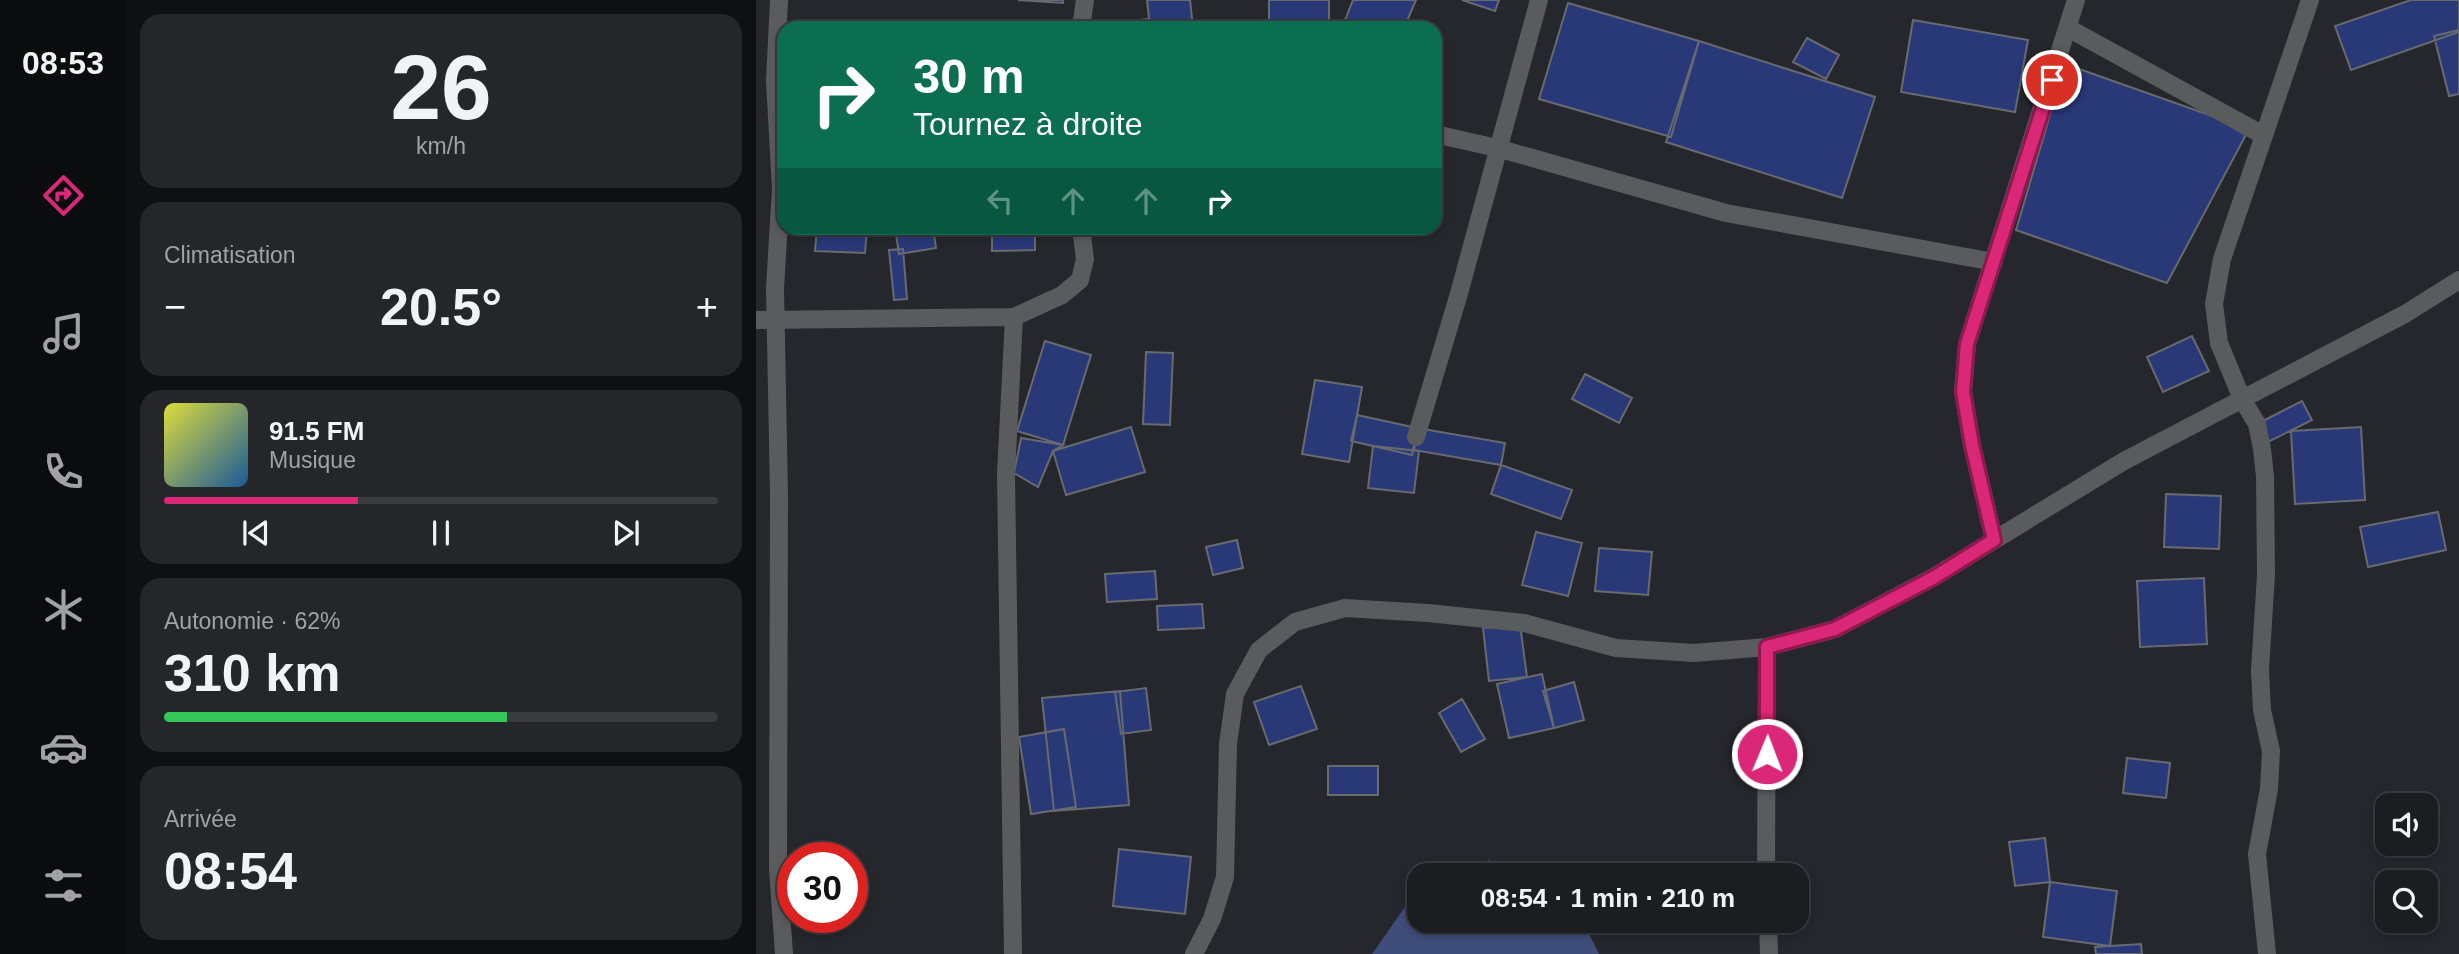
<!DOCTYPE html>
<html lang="fr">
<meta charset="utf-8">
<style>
:root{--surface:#1c1d21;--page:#25262a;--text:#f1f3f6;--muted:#a0a2a5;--line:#3a3b3f;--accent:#db2777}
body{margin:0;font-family:Helvetica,sans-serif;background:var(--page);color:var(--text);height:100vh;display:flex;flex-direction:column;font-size:26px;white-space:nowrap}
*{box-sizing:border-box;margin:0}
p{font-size:23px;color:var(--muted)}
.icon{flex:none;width:38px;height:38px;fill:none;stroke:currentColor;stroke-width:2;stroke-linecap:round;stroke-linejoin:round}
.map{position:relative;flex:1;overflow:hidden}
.panel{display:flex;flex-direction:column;gap:14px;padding:14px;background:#0f1012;width:630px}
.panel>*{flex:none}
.hud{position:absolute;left:21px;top:21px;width:665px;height:214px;border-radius:21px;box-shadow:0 4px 10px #0003,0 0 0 2px var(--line);background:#0b6e4f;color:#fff;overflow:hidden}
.buttons{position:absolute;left:1619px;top:793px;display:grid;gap:14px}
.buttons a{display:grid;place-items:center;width:63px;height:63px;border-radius:14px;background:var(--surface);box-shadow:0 4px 10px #0003,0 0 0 2px var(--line);font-size:35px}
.speed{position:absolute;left:21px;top:842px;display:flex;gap:14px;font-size:35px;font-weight:700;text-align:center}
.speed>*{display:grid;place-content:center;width:91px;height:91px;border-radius:50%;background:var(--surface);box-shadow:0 4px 10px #0003,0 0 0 2px var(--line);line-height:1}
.speed .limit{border:10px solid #d22;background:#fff;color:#111}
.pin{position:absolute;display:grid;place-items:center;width:60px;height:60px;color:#fff;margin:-30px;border:4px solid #fff;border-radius:50%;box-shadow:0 2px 7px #0007}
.me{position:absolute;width:77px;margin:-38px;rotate:1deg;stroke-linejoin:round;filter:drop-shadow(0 0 5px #0008)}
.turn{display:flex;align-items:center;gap:24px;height:147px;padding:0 21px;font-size:32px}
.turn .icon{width:91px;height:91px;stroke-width:2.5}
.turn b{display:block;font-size:49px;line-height:60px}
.lanes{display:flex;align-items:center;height:66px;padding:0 21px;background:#0003;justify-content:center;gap:35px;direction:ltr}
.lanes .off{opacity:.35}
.big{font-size:52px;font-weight:700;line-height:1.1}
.panel .widget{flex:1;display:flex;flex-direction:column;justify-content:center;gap:10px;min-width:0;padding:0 24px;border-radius:21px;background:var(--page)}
.panel .dial{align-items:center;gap:0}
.dial b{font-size:91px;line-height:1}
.song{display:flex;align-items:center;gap:21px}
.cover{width:84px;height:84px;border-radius:10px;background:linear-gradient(135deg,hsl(60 70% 55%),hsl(210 70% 35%))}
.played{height:7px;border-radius:4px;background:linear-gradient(90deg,var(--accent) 35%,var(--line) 35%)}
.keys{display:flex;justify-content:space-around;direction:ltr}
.heat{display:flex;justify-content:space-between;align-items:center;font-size:38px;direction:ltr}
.charge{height:10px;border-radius:5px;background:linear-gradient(90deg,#34c759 62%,var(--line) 0)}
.trip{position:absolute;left:651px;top:863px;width:402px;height:70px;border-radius:21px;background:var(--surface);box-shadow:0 4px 10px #0003,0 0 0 2px var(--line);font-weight:700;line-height:70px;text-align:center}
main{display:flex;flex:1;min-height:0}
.tab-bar{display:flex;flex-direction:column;width:126px;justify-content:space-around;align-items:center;background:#0b0c0d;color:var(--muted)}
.tab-bar .icon{width:49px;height:49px}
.tab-bar .on{color:var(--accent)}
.tab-bar b{font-size:32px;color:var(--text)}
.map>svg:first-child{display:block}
</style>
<main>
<nav class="tab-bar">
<b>08:53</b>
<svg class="icon on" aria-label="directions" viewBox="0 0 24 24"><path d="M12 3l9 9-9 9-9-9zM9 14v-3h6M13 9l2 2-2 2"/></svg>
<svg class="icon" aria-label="music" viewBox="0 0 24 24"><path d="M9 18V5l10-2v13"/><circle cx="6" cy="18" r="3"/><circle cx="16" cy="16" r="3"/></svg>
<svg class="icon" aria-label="phone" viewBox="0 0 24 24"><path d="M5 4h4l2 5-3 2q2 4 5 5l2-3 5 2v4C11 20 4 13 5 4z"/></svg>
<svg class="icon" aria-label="climate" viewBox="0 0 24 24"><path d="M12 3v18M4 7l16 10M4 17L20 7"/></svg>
<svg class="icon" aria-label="car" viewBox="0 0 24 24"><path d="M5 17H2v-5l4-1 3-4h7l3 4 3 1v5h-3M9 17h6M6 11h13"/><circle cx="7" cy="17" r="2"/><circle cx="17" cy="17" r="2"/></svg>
<svg class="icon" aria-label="filters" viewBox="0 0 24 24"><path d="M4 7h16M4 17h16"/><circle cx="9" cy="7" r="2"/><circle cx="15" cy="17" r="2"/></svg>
</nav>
<section class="panel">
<div class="widget dial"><b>26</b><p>km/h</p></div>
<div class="widget"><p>Climatisation</p>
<div class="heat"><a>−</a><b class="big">20.5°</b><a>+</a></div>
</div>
<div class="widget">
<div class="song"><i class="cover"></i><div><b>91.5 FM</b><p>Musique</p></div></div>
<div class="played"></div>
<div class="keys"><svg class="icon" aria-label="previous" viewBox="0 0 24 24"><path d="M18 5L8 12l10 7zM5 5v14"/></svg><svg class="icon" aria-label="pause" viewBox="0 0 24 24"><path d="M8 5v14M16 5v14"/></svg><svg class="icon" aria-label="next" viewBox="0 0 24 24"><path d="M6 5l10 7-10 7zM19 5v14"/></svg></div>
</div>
<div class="widget"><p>Autonomie · 62%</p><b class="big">310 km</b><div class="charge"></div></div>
<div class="widget"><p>Arrivée</p><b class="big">08:54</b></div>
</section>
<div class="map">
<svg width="1703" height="954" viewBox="0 0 1703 954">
<rect width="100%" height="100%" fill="#25272c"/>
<path fill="#3f4d7a" d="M 733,860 L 758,875 L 694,875 Z
M 663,887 L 663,920 L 827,921 L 843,954 L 616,954 Z"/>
<path fill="#293978" stroke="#686a70" stroke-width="2" d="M 262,0 L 307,0 L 307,3 Z
M 391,0 L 434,0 L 437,28 L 394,28 Z
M 513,0 L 573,0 L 573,28 L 513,28 Z
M 597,0 L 660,0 L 648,28 L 586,28 Z
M 706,0 L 743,0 L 739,11 Z
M 1655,0 L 1703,0 L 1703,32 L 1595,70 L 1579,26 Z
M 812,3 L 943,41 L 915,137 L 783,99 Z
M 392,19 L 393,28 L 364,28 L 363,23 Z
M 1157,20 L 1272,40 L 1259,112 L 1145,92 Z
M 236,21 L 304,27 L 304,28 L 236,28 Z
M 1703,30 L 1703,94 L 1693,96 L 1678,36 Z
M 1051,38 L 1083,55 L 1070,79 L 1037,62 Z
M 943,41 L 1119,97 L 1086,198 L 910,142 Z
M 1309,64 L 1493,129 L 1411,283 L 1260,230 Z
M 61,228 L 111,228 L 109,253 L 59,251 Z
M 139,228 L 177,228 L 180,248 L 143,254 Z
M 236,228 L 279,228 L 279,250 L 236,251 Z
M 147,249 L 151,299 L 138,300 L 133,250 Z
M 1436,336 L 1453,371 L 1407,392 L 1391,357 Z
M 289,341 L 335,355 L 307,445 L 261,431 Z
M 390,352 L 417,353 L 414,425 L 387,424 Z
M 829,374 L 876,398 L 863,423 L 816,399 Z
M 559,380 L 606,387 L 593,462 L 546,454 Z
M 1546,401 L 1556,420 L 1510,443 L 1501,424 Z
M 601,415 L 661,428 L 656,455 L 595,441 Z
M 375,427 L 389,472 L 310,495 L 297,451 Z
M 1605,427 L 1609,500 L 1539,504 L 1535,431 Z
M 661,428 L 749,443 L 745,465 L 658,450 Z
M 265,438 L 307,445 L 297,451 L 282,487 L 258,473 Z
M 617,446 L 663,451 L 658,493 L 612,488 Z
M 745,465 L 816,490 L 805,519 L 735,494 Z
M 1410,494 L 1465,496 L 1463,549 L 1408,547 Z
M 1682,512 L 1690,550 L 1612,567 L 1604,527 Z
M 780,532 L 826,543 L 812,596 L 766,585 Z
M 481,540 L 487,568 L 457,575 L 450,547 Z
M 843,548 L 896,552 L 892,595 L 839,591 Z
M 399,571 L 401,599 L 351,602 L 349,574 Z
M 1448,578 L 1451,644 L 1384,647 L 1381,581 Z
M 446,604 L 448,628 L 402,630 L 401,606 Z
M 764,624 L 771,677 L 733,681 L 727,628 Z
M 786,674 L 798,728 L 753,738 L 741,684 Z
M 818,682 L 828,720 L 798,728 L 787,691 Z
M 545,686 L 561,729 L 513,745 L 498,702 Z
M 390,688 L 395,730 L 365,734 L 359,692 Z
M 364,691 L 373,805 L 298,811 L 286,698 Z
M 706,699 L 729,739 L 705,752 L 683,713 Z
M 308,729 L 320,807 L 275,814 L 263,737 Z
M 1371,758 L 1414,763 L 1410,798 L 1367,793 Z
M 572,766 L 622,766 L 622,795 L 572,795 Z
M 1289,838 L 1294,882 L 1259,886 L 1253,842 Z
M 363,849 L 435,857 L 429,914 L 357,906 Z
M 1294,882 L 1361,891 L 1354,946 L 1287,937 Z
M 1385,944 L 1386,954 L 1340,954 L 1339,947 Z"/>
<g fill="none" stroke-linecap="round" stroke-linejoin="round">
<path stroke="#5a5b5d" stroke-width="18" d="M 23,0 L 19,81 L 25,189 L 19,288 L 23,495 L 22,869 L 28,954
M 325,28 L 329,0
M 1312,28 L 1507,135
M 679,134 L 741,148 L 970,213 L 1238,262
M 0,320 L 258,317 L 306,295 L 324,280 L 329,259 L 325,228
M 660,437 L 702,297 L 783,0
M 1238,540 L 1216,445 L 1207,392 L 1211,344 L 1320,0
M 1010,875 L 1011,647
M 1012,920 L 1013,954
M 257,954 L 250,474 L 258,317
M 438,954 L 456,919 L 469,877 L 472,744 L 479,694 L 503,650 L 539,622 L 589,608 L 672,613 L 768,623 L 860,648 L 938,653 L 1011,647 L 1079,629 L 1176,578 L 1368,461 L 1649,314 L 1703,280
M 1511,954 L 1501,854 L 1513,789 L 1515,751 L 1506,710 L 1504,670 L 1510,575 L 1509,476 L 1506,449 L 1501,424 L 1486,399 L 1463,343 L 1458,304 L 1466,259 L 1554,0"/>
</g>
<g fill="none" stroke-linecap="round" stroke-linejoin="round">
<defs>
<path id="route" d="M 1011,754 L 1011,647 L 1079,629 L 1177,578 L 1238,540 L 1216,445 L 1207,392 L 1211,344 L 1296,80"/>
</defs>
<use href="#route" stroke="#8e194d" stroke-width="18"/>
<use href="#route" stroke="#db2777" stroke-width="12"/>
</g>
</svg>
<div class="buttons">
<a><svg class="icon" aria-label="sound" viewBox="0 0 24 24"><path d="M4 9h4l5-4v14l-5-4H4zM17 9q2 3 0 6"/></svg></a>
<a><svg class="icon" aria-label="search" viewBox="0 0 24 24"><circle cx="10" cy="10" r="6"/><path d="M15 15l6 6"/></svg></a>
</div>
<div class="speed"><div class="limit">30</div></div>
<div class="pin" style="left:1296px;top:80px;background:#d93025"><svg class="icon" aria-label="arrive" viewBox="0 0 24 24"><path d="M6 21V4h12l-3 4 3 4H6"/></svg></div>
<svg class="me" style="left:1011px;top:754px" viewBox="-20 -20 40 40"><circle r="17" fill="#db2777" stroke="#fff" stroke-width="3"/><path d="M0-11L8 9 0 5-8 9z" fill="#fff"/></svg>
<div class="trip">08:54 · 1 min · 210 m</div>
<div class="hud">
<div class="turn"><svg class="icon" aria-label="right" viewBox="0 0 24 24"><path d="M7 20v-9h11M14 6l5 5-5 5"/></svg><div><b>30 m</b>Tournez à droite</div></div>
<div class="lanes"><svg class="icon off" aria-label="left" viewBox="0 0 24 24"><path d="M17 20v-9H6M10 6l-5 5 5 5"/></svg><svg class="icon off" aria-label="ahead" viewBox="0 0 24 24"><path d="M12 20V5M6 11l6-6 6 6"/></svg><svg class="icon off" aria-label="ahead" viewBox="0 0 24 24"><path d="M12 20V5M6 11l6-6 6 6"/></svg><svg class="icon" aria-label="right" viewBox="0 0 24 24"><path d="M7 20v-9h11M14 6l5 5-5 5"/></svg></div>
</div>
</div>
</main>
